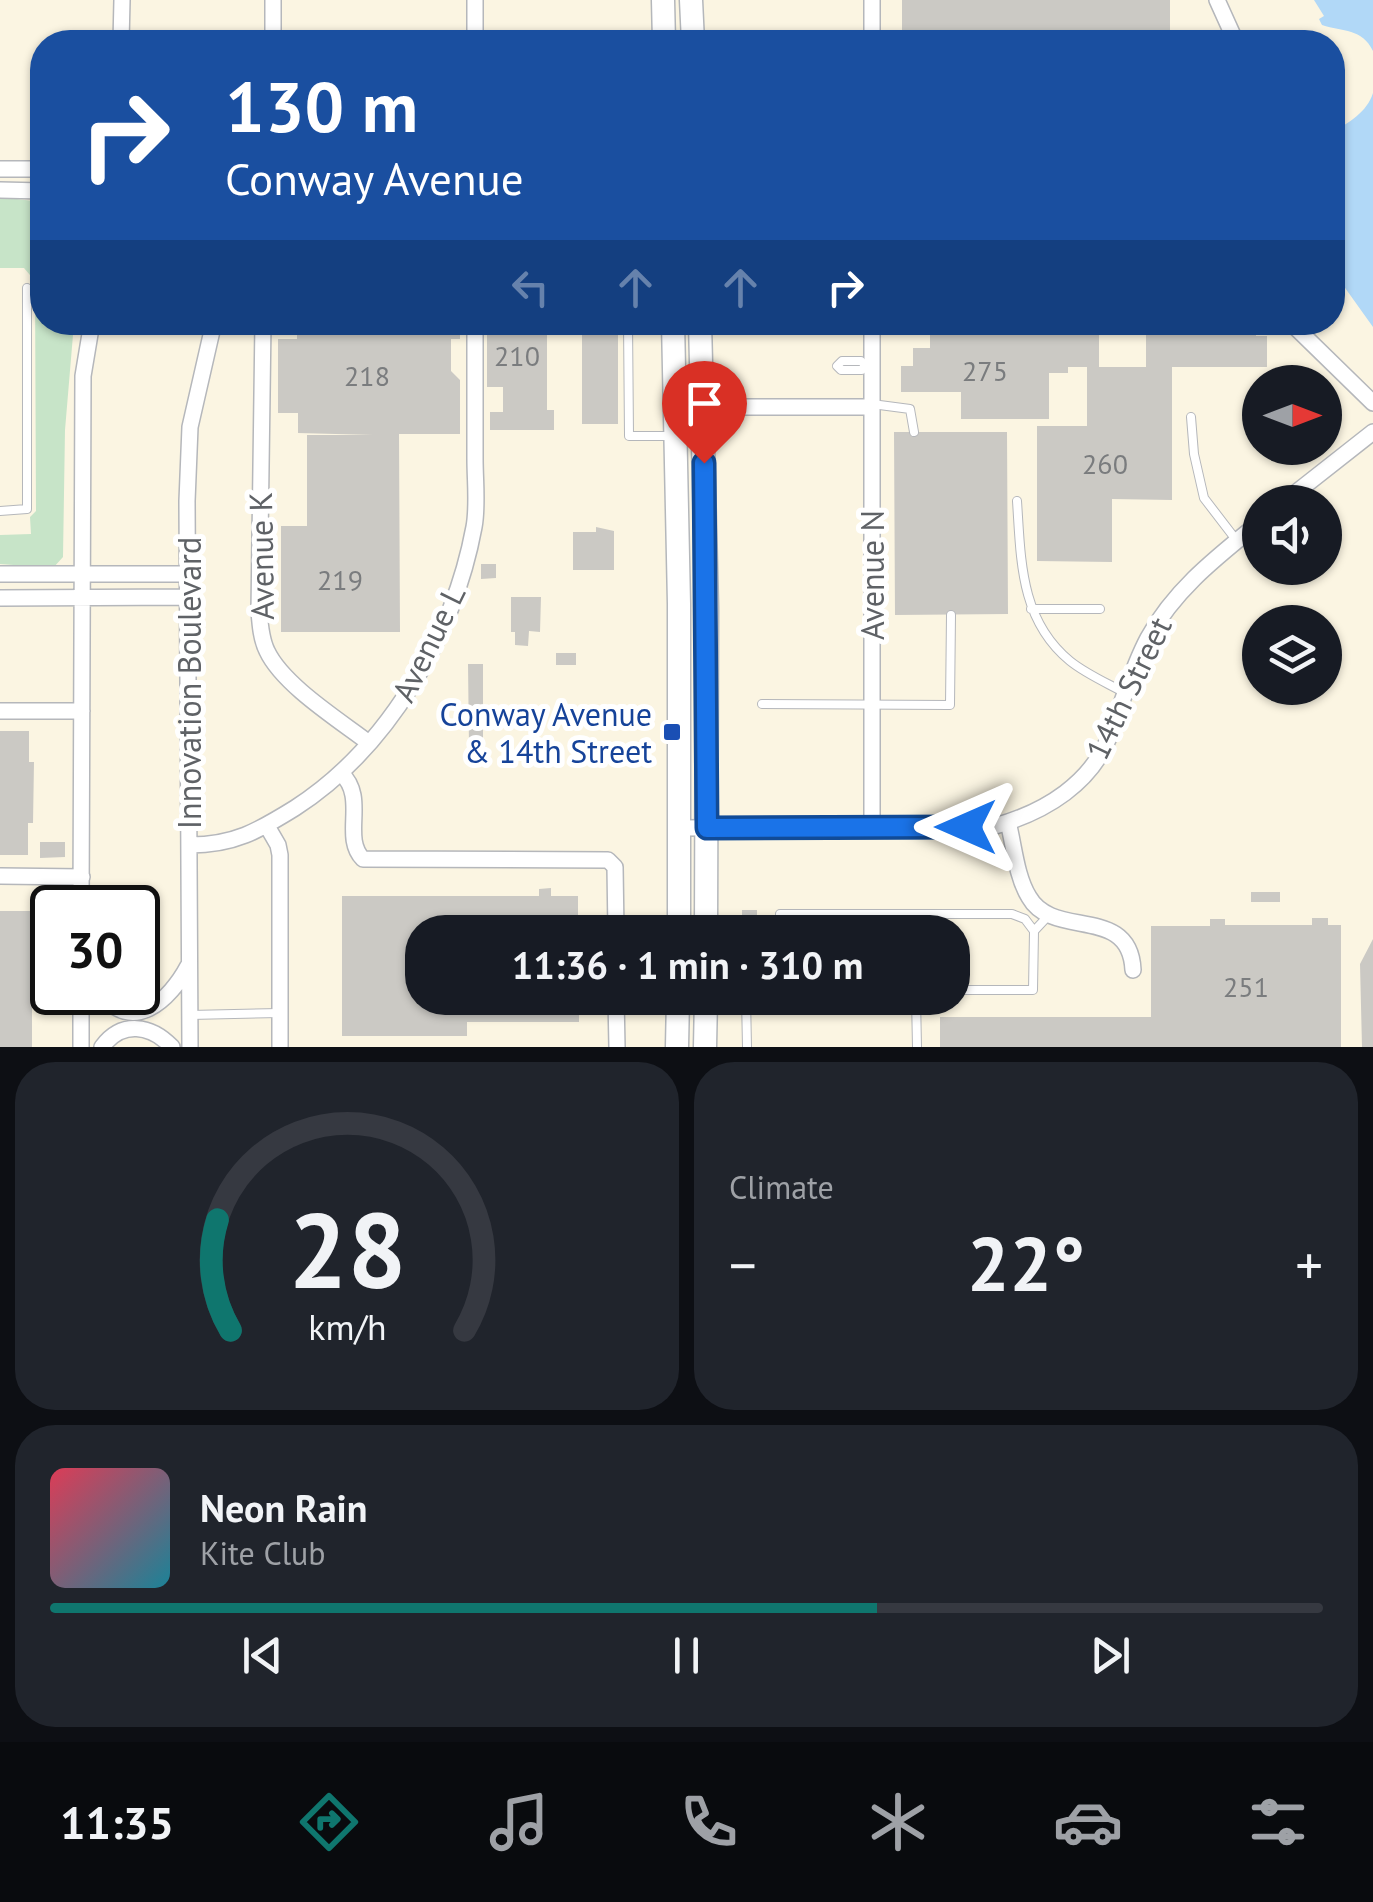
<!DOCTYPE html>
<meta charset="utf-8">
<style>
:root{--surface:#171b24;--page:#20242c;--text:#f1f3f6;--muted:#9ea1a6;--line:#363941;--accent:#0f766e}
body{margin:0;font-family:"PT Sans",sans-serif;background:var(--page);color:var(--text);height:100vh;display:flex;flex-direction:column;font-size:38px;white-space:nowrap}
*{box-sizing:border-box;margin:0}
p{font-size:32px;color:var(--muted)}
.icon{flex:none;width:55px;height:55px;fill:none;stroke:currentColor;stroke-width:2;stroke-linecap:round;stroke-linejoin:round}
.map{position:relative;height:1047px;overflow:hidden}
.side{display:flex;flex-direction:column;gap:15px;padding:15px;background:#0d0f14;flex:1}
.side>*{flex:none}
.hud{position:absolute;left:30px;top:30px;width:1315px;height:305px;border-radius:40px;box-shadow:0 2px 8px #0004;background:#1a4fa0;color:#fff;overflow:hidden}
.needle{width:65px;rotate:90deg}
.tools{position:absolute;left:1242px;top:365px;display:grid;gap:20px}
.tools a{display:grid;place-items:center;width:100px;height:100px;border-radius:50%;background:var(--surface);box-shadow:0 2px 8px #0004;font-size:50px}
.speed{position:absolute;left:30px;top:885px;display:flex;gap:20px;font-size:50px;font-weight:700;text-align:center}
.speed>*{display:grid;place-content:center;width:130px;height:130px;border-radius:50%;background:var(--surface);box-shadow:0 2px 8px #0004;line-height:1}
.speed .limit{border:5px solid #111;border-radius:15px;background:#fff;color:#111}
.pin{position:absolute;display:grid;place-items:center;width:85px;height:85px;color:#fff;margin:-102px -42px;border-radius:50% 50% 50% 0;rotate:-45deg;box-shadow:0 0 10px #0007}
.pin .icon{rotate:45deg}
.me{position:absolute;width:110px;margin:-55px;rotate:270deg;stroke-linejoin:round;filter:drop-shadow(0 0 8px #0008)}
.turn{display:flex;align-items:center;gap:35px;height:210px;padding:0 30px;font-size:45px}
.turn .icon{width:130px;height:130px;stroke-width:2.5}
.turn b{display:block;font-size:70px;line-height:85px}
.lanes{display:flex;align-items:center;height:95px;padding:0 30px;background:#0003;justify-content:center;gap:50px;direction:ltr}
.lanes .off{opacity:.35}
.big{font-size:75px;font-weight:800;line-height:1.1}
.side .card{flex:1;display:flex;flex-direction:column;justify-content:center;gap:15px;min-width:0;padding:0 35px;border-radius:40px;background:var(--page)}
.side .dial{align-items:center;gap:0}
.dial svg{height:260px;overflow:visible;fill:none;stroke:var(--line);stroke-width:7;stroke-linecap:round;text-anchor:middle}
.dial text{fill:var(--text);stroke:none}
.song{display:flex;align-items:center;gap:30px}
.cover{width:120px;height:120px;border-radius:15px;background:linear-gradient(135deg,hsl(350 70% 55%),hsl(190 70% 35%))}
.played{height:10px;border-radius:5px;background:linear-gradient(90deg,var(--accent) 65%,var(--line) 65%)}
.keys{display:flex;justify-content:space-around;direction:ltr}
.heat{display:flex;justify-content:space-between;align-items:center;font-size:55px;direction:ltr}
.side .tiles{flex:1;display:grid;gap:15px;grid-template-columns:1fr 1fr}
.card:last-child{grid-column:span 2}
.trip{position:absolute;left:405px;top:915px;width:565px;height:100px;border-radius:40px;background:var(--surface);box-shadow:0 2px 8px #0004;font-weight:800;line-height:100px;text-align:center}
.dock{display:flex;height:160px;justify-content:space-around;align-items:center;background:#090b0e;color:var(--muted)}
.dock .icon{width:70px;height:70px}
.dock .active{color:var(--accent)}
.dock b{font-size:45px;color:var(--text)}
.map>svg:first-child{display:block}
</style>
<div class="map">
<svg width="1373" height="1047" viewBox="0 0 1373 1047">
<rect width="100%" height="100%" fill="#f0eee8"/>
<path fill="#fbf5e2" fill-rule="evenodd" d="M 0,0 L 1373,0 L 1373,1047 L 0,1047 ZM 42,42 L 1332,42 L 1332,322 L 42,322 ZM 1260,382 L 1325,382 L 1325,448 L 1260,448 ZM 1260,502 L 1325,502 L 1325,568 L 1260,568 ZM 1260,622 L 1325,622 L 1325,688 L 1260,688 ZM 52,908 L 138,908 L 138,992 L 52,992 ZM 422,932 L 952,932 L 952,998 L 422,998 Z"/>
<path fill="#c7e4c8" d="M 0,197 L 42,202 L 42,322 L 74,323 L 65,430 L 63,557 L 53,568 L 0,564 L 0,535 L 31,534 L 30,517 L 36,511 L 35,281 L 24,268 L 0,268 Z"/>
<path fill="#b1d8f7" d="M 1314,0 L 1373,0 L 1373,51 C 1362,28 1343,32 1322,25 L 1319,19 L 1324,16 Z
M 1373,93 L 1373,327 L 1333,271 L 1332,132 C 1349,123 1367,112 1373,93 Z"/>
<path fill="#cbc9c4" d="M 902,0 L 1170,0 L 1170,42 L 902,42 Z
M 297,322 L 460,322 L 460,339 L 451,339 L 451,371 L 460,380 L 460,434 L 399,434 L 400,632 L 281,632 L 281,526 L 307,526 L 307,435 L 373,435 L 298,433 L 298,413 L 278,413 L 278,339 L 297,339 Z
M 487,322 L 547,322 L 547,410 L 554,410 L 554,430 L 490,430 L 490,412 L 503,412 L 503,387 L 487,387 Z
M 582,322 L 618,322 L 618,424 L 582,424 Z
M 930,322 L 1110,322 L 1110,332 L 1099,332 L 1099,367 L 1146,367 L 1146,322 L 1256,322 L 1256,336 L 1267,336 L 1267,367 L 1172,367 L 1172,500 L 1112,499 L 1112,562 L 1037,561 L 1037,426 L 1087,426 L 1087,367 L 1068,367 L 1068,373 L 1049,373 L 1049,419 L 961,419 L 961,392 L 901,392 L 901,366 L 913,366 L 913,348 L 930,348 Z
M 894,432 L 1007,432 L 1008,614 L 895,615 Z
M 596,527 L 614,531 L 614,570 L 573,570 L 573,532 L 596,532 Z
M 481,564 L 496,564 L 496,578 L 481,579 Z
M 511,597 L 541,597 L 540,632 L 529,631 L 528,646 L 515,645 L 515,632 L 511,632 Z
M 556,653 L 576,653 L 576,665 L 556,665 Z
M 468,664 L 483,664 L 483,746 L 469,746 Z
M 0,731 L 29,731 L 29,762 L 34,762 L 33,823 L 28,823 L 28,855 L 0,855 Z
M 40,842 L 65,842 L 65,857 L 40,858 Z
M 551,888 L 551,896 L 578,896 L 578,923 L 585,923 L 585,932 L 422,932 L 422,998 L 579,998 L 579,1022 L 467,1022 L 467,1036 L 342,1036 L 342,896 L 539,896 L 539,889 Z
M 1251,892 L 1280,892 L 1280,902 L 1251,902 Z
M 742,910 L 757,910 L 757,932 L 742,932 Z
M 0,911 L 32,911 L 32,1047 L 0,1047 Z
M 1312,918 L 1328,918 L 1328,925 L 1341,925 L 1341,1047 L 940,1047 L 940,1017 L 1151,1017 L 1151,926 L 1210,926 L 1210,919 L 1225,919 L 1225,925 L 1312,925 Z
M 1373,939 L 1373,1047 L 1362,1047 L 1360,964 Z"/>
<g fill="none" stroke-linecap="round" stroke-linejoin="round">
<defs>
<path id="lane" d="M 628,322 L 629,436 L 671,436
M 865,365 L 862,370 L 841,370 L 837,366 L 842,361 L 861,361 L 865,365 L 872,365
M 872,404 L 910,409 L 914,432
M 1191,417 L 1194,454 L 1204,498 L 1237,541
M 1017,501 C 1021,560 1020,620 1070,661 C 1086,674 1107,683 1125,693
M 0,511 L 27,509 L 27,288
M 1031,609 L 1100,609
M 762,704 L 950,705 L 951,615
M 780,932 L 780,914 L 1012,914 L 1025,919 L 1034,931
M 952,990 L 1033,990 L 1034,931 L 1049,915
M 746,998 L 747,1047
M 916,998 L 917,1047
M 190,1015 L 280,1013"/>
<path id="street" d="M 273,0 L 273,42
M 475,0 L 475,42
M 872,0 L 872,42
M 1217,0 L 1236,42
M 121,42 L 122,0
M 0,169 L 42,169
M 0,190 L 42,191
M 263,322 L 259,611 C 260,624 261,639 267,651 C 283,685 339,720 369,743
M 872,322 L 872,828
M 1290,322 L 1373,403
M 703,407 L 872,407
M 1284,502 L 1373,432
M 0,574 L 189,574
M 0,598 L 189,597
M 0,711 L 82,711
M 341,773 C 368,798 341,837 363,859 L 608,860 L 615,867 L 616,932
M 1008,822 C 1014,845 1016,876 1029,897 C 1053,940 1130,904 1133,970
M 267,826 L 278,845 L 280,855 L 280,1047
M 680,828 L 995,826 C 1045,812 1093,783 1111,732 C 1123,701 1132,668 1148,638 C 1175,589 1217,557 1260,522
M 190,845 C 234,845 258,831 295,808 C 388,748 454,635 474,527 C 478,506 475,481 475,459 C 475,414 475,368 475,322
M 0,876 L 82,877
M 81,908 L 83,376 L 92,322
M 100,992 C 132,1036 170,1000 188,966
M 616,998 L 617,1047
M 81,1047 L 81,992
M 102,1047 C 122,1020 151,1025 172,1047
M 190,1047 L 187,501 L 190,427 L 214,322"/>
<path id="secondary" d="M 663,0 L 664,42
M 691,0 L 693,42
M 673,322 L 679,604 L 679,932
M 700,322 L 707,608 L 706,932
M 677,1047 L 678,998
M 705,1047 L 706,998"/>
</defs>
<use href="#lane" stroke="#b5b7bb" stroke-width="10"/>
<use href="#street" stroke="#b5b7bb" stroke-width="18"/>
<use href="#secondary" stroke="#b4b7bb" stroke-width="25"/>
<use href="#lane" stroke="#fff" stroke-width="8"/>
<use href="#street" stroke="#fff" stroke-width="15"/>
<use href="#secondary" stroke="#fff" stroke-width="22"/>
</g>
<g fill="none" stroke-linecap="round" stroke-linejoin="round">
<defs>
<path id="route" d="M 704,463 L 707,828 L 966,827"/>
</defs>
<use href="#route" stroke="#114b97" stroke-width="25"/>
<use href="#route" stroke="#1a73e8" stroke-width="18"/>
</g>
<rect fill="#1a4fb4" stroke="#fff" stroke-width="4" x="662" y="722" width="20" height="20" rx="5"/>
<g text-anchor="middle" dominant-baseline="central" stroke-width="10" stroke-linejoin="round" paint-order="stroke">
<g font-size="28" fill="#7a7c7e">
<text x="517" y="355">210</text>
<text x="985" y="370">275</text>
<text x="367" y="375">218</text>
<text x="1105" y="463">260</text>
<text x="340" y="579">219</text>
<text x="1246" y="986">251</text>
</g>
<g font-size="32" fill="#5f6266" stroke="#fff">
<text transform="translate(261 556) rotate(-91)">Avenue K</text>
<text transform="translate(872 575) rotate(-90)">Avenue N</text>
<text transform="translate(428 643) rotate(-64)">Avenue L</text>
<text transform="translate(189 683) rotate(-90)">Innovation Boulevard</text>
<text transform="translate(1128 688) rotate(-64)">14th Street</text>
</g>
<g font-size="32" fill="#164399" stroke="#fff" text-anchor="end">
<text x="652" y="714">Conway Avenue<tspan x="652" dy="37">&amp; 14th Street</tspan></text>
</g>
</g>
</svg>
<div class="tools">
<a><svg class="needle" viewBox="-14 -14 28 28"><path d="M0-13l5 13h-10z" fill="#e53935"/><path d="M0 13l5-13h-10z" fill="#9ea1a6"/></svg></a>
<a><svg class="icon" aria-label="sound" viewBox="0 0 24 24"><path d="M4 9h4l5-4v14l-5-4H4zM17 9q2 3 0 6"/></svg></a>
<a><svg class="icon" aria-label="layers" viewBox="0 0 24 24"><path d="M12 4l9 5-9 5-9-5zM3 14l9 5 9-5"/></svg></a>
</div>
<div class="speed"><div class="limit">30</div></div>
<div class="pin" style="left:704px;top:463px;background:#d93025"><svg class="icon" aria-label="arrive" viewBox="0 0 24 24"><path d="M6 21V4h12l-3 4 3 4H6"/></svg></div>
<svg class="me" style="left:966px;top:827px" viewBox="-20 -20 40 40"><path d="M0-17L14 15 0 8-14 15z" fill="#1a73e8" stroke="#fff" stroke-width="4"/></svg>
<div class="trip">11:36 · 1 min · 310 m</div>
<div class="hud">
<div class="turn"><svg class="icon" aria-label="right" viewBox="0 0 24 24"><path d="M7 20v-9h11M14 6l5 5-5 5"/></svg><div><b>130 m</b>Conway Avenue</div></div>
<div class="lanes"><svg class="icon off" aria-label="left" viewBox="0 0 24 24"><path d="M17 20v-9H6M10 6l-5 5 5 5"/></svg><svg class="icon off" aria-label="ahead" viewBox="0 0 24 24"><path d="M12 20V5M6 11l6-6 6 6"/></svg><svg class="icon off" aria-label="ahead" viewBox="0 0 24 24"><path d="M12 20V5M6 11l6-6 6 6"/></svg><svg class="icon" aria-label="right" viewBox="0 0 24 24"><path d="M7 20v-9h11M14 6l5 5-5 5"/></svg></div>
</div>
</div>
<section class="side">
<div class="tiles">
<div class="card dial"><svg viewBox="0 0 100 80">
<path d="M14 69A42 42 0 1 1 86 69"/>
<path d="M14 69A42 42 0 0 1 10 35" stroke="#0f766e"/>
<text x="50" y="56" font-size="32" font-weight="700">28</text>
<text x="50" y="72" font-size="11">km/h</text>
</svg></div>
<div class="card"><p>Climate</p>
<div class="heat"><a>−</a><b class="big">22°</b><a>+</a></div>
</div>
<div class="card">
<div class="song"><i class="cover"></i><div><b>Neon Rain</b><p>Kite Club</p></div></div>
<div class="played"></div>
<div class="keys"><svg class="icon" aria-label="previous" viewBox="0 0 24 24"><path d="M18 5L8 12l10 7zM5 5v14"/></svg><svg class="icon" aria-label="pause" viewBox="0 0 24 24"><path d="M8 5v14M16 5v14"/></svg><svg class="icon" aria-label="next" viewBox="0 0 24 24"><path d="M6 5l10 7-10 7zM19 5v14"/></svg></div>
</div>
</div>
</section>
<nav class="dock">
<b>11:35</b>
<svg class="icon active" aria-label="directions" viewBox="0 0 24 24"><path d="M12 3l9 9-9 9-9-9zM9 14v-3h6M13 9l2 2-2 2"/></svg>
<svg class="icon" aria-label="music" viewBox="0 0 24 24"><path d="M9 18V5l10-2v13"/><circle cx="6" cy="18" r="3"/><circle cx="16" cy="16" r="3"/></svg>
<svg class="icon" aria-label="phone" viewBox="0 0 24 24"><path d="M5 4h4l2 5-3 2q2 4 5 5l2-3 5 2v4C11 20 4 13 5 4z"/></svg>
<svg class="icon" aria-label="climate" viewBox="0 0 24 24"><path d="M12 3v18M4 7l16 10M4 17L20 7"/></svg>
<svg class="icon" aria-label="car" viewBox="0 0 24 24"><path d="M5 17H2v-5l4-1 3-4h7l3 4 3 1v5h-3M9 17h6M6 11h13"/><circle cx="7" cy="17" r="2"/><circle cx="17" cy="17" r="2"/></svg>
<svg class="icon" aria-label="filters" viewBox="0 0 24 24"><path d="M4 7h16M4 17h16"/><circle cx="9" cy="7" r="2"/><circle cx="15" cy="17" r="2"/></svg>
</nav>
